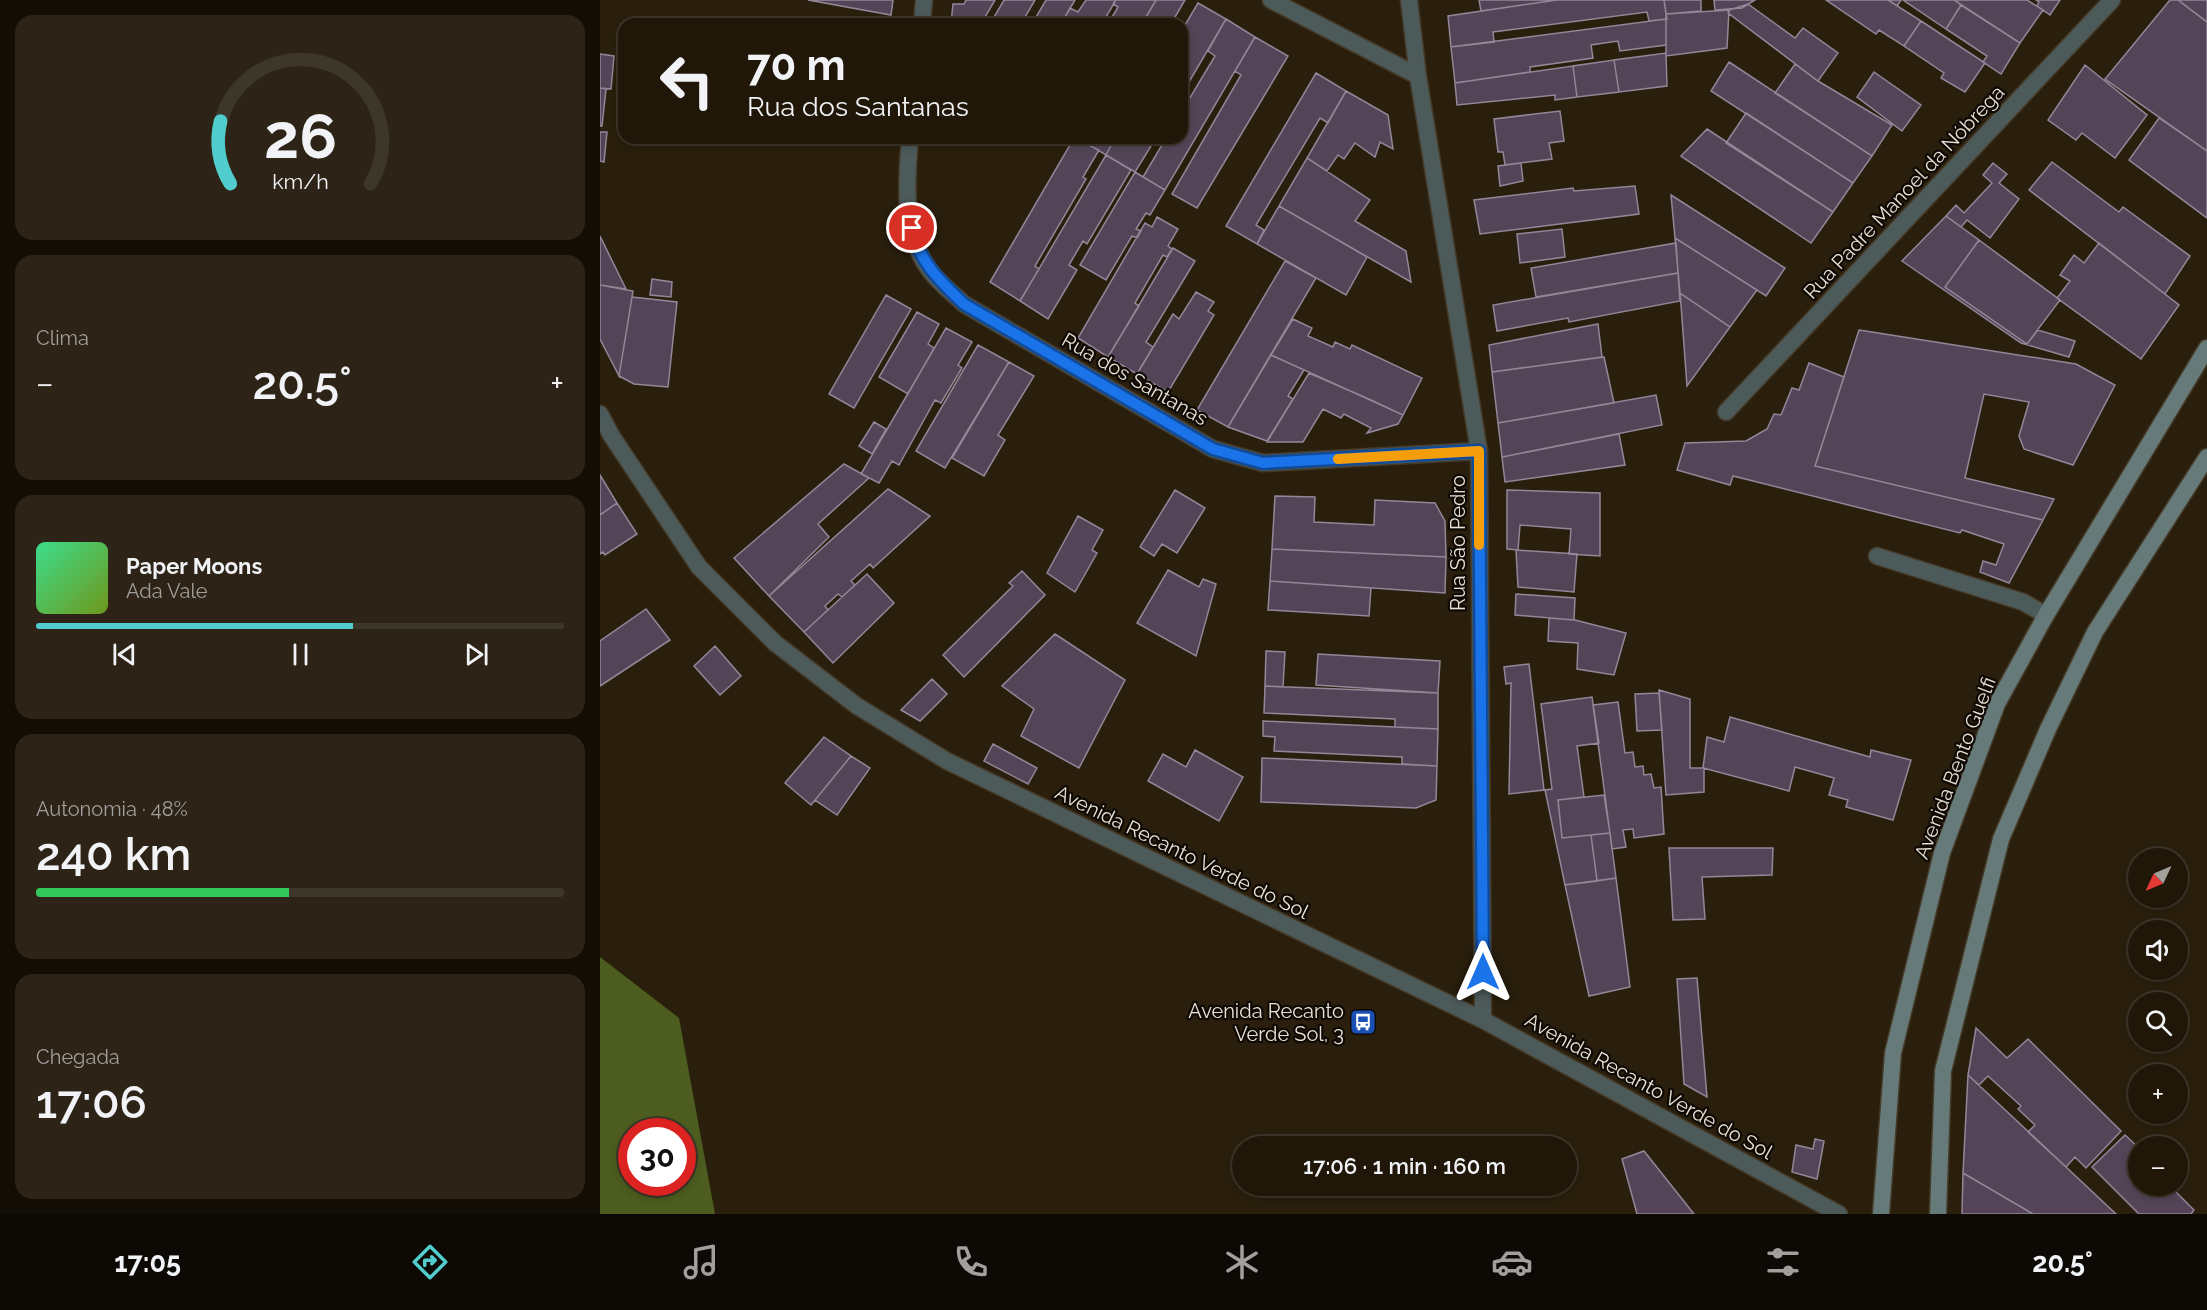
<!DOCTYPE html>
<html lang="pt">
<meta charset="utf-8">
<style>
:root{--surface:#201709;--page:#2d2417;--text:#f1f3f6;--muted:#a29f9c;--line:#3d362a;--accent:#52cdcd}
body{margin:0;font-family:Raleway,sans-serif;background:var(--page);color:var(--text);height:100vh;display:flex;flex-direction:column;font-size:22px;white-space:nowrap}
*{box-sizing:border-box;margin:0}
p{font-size:20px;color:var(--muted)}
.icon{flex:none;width:33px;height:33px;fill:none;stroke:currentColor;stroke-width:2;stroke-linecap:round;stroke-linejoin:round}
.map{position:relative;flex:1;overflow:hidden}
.side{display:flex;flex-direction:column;gap:15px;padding:15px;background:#120d05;width:600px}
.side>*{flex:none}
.guide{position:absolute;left:18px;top:18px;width:570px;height:126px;border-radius:18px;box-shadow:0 3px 9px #0003,0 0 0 2px var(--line);background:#201709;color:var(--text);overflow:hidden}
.needle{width:39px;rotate:226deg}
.controls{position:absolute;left:1528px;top:848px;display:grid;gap:12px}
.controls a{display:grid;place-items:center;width:60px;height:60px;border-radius:50%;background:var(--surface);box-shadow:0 3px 9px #0003,0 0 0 2px var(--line);font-size:30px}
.speed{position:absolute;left:18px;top:1118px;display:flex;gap:12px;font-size:30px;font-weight:700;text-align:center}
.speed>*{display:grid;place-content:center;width:78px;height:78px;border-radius:50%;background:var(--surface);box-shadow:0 3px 9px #0003,0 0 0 2px var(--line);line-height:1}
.speed .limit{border:9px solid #d22;background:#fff;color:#111}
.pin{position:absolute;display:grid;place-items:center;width:51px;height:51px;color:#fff;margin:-26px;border:3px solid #fff;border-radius:50%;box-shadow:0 2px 6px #0007}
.me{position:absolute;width:66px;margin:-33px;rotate:0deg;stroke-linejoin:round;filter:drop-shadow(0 0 4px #0008)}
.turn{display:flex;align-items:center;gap:21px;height:126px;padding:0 30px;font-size:27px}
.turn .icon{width:78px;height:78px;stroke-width:2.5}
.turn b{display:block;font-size:42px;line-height:51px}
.big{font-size:45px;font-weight:600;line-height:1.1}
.side .card{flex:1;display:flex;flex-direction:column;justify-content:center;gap:9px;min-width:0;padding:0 21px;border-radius:18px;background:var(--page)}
.side .dial{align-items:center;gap:0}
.dial svg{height:156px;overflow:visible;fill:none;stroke:var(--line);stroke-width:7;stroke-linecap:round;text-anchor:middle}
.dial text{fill:var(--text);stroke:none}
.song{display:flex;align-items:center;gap:18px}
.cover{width:72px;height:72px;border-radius:9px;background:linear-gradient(135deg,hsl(150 70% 55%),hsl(80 70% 35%))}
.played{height:6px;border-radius:3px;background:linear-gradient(90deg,var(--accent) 60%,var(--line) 60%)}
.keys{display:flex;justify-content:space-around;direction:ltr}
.heat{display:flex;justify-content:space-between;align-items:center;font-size:33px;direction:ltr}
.charge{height:9px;border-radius:4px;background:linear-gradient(90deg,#34c759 48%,var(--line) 0)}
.trip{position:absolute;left:632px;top:1136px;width:345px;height:60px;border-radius:30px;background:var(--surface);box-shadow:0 3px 9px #0003,0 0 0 2px var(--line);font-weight:600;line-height:60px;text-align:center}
.tab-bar{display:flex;height:96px;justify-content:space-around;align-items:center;background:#0d0904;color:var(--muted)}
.tab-bar .icon{width:42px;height:42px}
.tab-bar .selected{color:var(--accent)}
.tab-bar b{font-size:27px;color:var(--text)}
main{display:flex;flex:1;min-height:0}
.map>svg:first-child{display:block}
</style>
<main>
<section class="side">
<div class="card dial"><svg viewBox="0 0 100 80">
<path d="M14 69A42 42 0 1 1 86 69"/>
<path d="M14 69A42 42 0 0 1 9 37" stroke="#52cdcd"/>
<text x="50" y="56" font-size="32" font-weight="700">26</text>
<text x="50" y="72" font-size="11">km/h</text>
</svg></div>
<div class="card"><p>Clima</p>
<div class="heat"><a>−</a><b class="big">20.5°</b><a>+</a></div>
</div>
<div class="card">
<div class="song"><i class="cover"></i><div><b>Paper Moons</b><p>Ada Vale</p></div></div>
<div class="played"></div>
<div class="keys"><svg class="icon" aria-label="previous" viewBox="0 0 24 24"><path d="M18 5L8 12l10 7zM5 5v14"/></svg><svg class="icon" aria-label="pause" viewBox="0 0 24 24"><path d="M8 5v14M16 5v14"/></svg><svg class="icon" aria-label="next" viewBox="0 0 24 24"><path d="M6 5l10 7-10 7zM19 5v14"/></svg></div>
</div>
<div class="card"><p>Autonomia · 48%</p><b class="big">240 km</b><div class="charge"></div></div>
<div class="card"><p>Chegada</p><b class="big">17:06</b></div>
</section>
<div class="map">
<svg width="1607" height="1214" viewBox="0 0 1607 1214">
<rect width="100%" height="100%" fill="#2a1f0c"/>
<path fill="#4d5d1f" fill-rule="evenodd" d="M 0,957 L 79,1018 L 115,1214 L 0,1214 ZM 32,1131 L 82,1131 L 82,1182 L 32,1182 Z"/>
<path fill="#534557" stroke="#958599" stroke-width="1.5" d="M 208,0 L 293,0 L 291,15 Z
M 366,0 L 395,0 L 381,24 L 351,24 L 353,4 L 364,4 Z
M 404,0 L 435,0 L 421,24 L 390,24 Z
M 446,0 L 475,0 L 461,24 L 432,24 Z
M 486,0 L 516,0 L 502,24 L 461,24 L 470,8 L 478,12 Z
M 516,0 L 556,0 L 542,24 L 508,24 L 518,7 L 513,4 Z
M 556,0 L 585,0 L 571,24 L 542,24 Z
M 879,0 L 957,0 L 881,11 Z
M 957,0 L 1064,0 L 1067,19 L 1049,21 L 1047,12 L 893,32 L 894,42 L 851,47 L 848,16 Z
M 1064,0 L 1101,0 L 1101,11 L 1066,14 Z
M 1114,0 L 1155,0 L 1142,8 L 1115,10 Z
M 1226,0 L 1288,0 L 1321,21 L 1304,46 L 1279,30 L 1276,34 Z
M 1288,0 L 1301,0 L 1297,6 Z
M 1303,0 L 1354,0 L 1361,5 L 1346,29 Z
M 1354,0 L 1427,0 L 1443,10 L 1420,43 Z
M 1436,0 L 1460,0 L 1450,15 L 1437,6 L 1439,2 Z
M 1570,0 L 1578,0 L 1607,22 L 1607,151 L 1505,79 Z
M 1578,0 L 1607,0 L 1607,22 Z
M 598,3 L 626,19 L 582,94 L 582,30 Z
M 1148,4 L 1195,38 L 1203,28 L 1238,53 L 1218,81 L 1128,13 L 1129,10 Z
M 1361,5 L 1420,43 L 1401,74 L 1383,62 L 1387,56 L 1346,29 Z
M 1129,10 L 1127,48 L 1066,56 L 1066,14 Z
M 626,19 L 655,37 L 565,190 L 543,177 L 566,138 L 582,138 L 582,111 L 615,56 L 608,51 Z
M 1066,19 L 1066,45 L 1020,51 L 1018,41 L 991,45 L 993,58 L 930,67 L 930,72 L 855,83 L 851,47 Z
M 1321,21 L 1385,63 L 1365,92 L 1341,78 L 1344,73 L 1304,46 Z
M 655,37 L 688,56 L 597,208 L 572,194 L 641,75 L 635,71 Z
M 1066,53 L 1067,86 L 1019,92 L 1014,60 Z
M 0,54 L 14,56 L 11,89 L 0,88 Z
M 1014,60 L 1019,92 L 977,97 L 973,66 Z
M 1129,62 L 1272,156 L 1253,183 L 1111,91 Z
M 1195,64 L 1218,81 L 1292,125 L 1272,156 L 1175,93 Z
M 1485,65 L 1547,115 L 1515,158 L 1482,133 L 1476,140 L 1448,120 Z
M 973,66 L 977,97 L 955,100 L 955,95 L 857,105 L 855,83 Z
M 1274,72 L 1321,105 L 1302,131 L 1257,97 Z
M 716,73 L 746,91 L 728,123 L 720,118 L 656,225 L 664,230 L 657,244 L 626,226 Z
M 0,88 L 6,89 L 2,126 L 0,126 Z
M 746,91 L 788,115 L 793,149 L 780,142 L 775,157 L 755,143 L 744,159 L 738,155 L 727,171 L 707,158 Z
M 960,111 L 964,141 L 949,143 L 952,159 L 905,165 L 903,152 L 898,152 L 894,119 Z
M 1146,113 L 1253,183 L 1233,212 L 1126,143 Z
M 1559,118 L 1607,151 L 1607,218 L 1529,160 Z
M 1107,129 L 1233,212 L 1211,243 L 1081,156 Z
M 0,132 L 7,132 L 4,162 L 0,161 Z
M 474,138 L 499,150 L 483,177 L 486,179 L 435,266 L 439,269 L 420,301 L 390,282 Z
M 477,138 L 515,138 L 506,155 Z
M 515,138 L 556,138 L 535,172 L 506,155 Z
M 506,155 L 531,170 L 487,244 L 483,241 L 469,265 L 477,270 L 448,319 L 420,301 Z
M 707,158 L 770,200 L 755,221 L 806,251 L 811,282 L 679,206 Z
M 1452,162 L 1519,212 L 1523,207 L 1590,256 L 1565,294 L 1429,190 Z
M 921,163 L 923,181 L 900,186 L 898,166 Z
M 1393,163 L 1407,174 L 1399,183 L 1419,199 L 1390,238 L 1367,220 L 1361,227 L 1346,216 L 1356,205 L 1364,213 L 1392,183 L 1383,175 Z
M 535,172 L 565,190 L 550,215 L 546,213 L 536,229 L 541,231 L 537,238 L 532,236 L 506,280 L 480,265 Z
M 1035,186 L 1039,214 L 880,234 L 874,200 L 973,188 L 974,191 Z
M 1071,195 L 1185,268 L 1166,296 L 1075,238 Z
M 679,206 L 767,257 L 746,295 L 657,244 Z
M 1346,216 L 1379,240 L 1345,287 L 1427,344 L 1438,330 L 1475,341 L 1469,357 L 1421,343 L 1302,261 Z
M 557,217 L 578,229 L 568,246 L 572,249 L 567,257 L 563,255 L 535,303 L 539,306 L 508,357 L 478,338 L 545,223 L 552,227 Z
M 962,229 L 965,257 L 920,263 L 917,234 Z
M 0,236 L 26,289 L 0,285 Z
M 1075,238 L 1157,290 L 1130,327 L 1080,293 Z
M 1379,240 L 1460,300 L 1427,344 L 1345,287 Z
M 1076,243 L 1078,273 L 936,297 L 931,268 Z
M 1499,243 L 1579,305 L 1541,359 L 1457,298 L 1470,281 L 1460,275 L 1474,255 L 1484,263 Z
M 573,248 L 595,261 L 546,342 L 553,347 L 537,374 L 508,357 Z
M 685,261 L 716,278 L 628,427 L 597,410 Z
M 1078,273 L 1080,301 L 969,322 L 968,318 L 897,331 L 893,305 Z
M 52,279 L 72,282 L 71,297 L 50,295 Z
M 0,285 L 33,291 L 19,376 L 0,339 Z
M 596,292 L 614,302 L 608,311 L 614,315 L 568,392 L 537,374 L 573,314 L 579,319 Z
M 1080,293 L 1130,327 L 1087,386 L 1081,305 Z
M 286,295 L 311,309 L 254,408 L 229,394 Z
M 32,297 L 77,302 L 68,387 L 34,384 L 19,376 Z
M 317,312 L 339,324 L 328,344 L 334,348 L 308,394 L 279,377 Z
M 693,319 L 712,328 L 708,336 L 733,347 L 735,342 L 750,349 L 752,345 L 822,378 L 803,415 L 671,355 Z
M 998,324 L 1002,357 L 892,372 L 889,345 Z
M 346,328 L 372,342 L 358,365 L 362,368 L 341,403 L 335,400 L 299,465 L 292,461 L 279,483 L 261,474 Z
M 1259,330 L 1476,364 L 1515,385 L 1473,465 L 1424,449 L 1419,436 L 1429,402 L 1384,394 L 1365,478 L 1454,499 L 1443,520 L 1215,466 Z
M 378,345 L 409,362 L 345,468 L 316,451 Z
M 671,355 L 704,370 L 688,396 L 693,399 L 667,441 L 628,427 Z
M 1004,357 L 1014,403 L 898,423 L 892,372 Z
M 409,362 L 434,376 L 398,435 L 405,440 L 384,476 L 352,458 Z
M 1209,363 L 1244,377 L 1215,466 L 1443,520 L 1409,583 L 1380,572 L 1383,561 L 1396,565 L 1404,544 L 1362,530 L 1360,533 L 1133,476 L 1130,485 L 1077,470 L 1085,443 L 1146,441 L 1167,429 L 1174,414 L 1181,415 L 1192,388 L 1199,390 Z
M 709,373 L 771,400 L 803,415 L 798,424 L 767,433 L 771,428 L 744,414 L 741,418 L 723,409 L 703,442 L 667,442 Z
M 1056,395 L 1062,425 L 902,457 L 898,423 Z
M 274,422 L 286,429 L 272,454 L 259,446 Z
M 1019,434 L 1025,465 L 905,482 L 902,457 Z
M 244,464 L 269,478 L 218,524 L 229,537 L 169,596 L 134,558 Z
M 0,475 L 17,503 L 0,515 Z
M 288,489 L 330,516 L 273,568 L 270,564 L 251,581 L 255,585 L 242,597 L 238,594 L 225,606 L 228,610 L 204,632 L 169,596 Z
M 575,490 L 605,508 L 577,553 L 562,544 L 554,556 L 540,547 Z
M 907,490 L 1000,493 L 1000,556 L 969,554 L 971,529 L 920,525 L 918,550 L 907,549 Z
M 675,496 L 715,497 L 714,522 L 774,525 L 775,500 L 835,503 L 845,521 L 846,557 L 672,549 Z
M 17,503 L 37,534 L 5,555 L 3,552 L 0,554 L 0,515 Z
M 478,516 L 503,530 L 492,550 L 497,553 L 475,592 L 447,573 Z
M 672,549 L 846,557 L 845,593 L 670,581 Z
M 916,550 L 977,554 L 974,592 L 918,587 Z
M 568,570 L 599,587 L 603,579 L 616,584 L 596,656 L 537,623 Z
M 422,571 L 445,595 L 364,677 L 343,655 L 413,586 L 409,583 Z
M 267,574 L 294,603 L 233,663 L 204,632 Z
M 670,581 L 771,588 L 769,616 L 668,610 Z
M 916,594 L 975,598 L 974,620 L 915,615 Z
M 46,609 L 70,640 L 0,686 L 0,641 Z
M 949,618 L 975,620 L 1026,633 L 1014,675 L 977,669 L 978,643 L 948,641 Z
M 455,634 L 525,680 L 479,768 L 421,736 L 434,709 L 402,686 Z
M 115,646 L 141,676 L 120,695 L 94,666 Z
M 666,651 L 685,652 L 683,687 L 665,686 Z
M 718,654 L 840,661 L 838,693 L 716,685 Z
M 929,664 L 944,790 L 909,794 L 911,683 L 906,684 L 904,667 Z
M 332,679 L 347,694 L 320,721 L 301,710 Z
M 665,686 L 838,693 L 838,729 L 795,727 L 795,719 L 664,713 Z
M 1059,690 L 1090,699 L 1090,768 L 1104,768 L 1104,792 L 1066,795 Z
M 1059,693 L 1062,730 L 1037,731 L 1035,694 Z
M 992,697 L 999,743 L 977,746 L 984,797 L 958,800 L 962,838 L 991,835 L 997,881 L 965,885 L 945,790 L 952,789 L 941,704 Z
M 1018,702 L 1025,753 L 1033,752 L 1035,767 L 1043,766 L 1044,775 L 1051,774 L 1054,788 L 1061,787 L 1064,834 L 1034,838 L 1033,829 L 1023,830 L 1026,847 L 1012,849 L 993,705 Z
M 1130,717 L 1270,757 L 1271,750 L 1311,760 L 1293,820 L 1246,807 L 1248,800 L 1229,795 L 1234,778 L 1195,767 L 1189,791 L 1103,768 L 1107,737 L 1124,742 Z
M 663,721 L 838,729 L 837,766 L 802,764 L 802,757 L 674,751 L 675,737 L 663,736 Z
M 224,737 L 251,756 L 211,805 L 185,783 Z
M 393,744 L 437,768 L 428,784 L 384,761 Z
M 595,750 L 643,777 L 619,821 L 548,781 L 563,754 L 586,767 Z
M 251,756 L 270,768 L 237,815 L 215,800 Z
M 662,758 L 837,766 L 836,800 L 816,808 L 661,802 Z
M 1004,795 L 1010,833 L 962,838 L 958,800 Z
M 1010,833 L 1016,878 L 997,881 L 991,835 Z
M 1069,848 L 1173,848 L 1172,875 L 1102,877 L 1105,919 L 1073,920 Z
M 1016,878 L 1030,987 L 989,996 L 965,885 Z
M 1097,978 L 1107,1097 L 1084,1084 L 1077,979 Z
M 1376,1028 L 1407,1058 L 1428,1039 L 1521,1131 L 1486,1168 L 1475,1157 L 1466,1167 L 1428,1132 L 1435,1125 L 1418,1109 L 1421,1106 L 1388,1076 L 1379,1085 L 1368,1075 Z
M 1368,1075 L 1466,1167 L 1516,1214 L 1433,1214 L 1363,1173 Z
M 1525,1135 L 1539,1148 L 1539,1185 L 1569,1185 L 1594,1210 L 1591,1214 L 1539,1214 L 1492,1167 Z
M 1215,1139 L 1224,1141 L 1217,1179 L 1192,1172 L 1196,1145 L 1213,1149 Z
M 1044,1151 L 1094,1214 L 1037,1214 L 1022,1159 Z
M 1363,1173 L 1433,1214 L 1362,1214 Z"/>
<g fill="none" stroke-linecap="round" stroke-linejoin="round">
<defs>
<path id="service" d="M 1277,556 L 1423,602 L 1446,615"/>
<path id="minor" d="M 671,0 L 818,76
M 809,0 L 818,76 L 879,451 L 883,1020
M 322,24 L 324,0
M 310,138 C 306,182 302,235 331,272 C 340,284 354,294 364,304 L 613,449 L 663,463 L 879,451
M 1126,412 L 1512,0
M 0,414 L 11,435 L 99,567 L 175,643 L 257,706 L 347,761 L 883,1020 L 1239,1214"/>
<path id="secondary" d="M 1281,1214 L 1293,1053 L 1342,853 L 1397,704 L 1446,615 L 1607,348
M 1338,1214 L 1343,1071 L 1401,839 L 1448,729 L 1495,632 L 1607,457"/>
</defs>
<use href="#service" stroke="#453a28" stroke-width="19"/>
<use href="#minor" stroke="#453a28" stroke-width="19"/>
<use href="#secondary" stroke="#453a28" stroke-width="19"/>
<use href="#service" stroke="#4d5a5a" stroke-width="16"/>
<use href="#minor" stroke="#4d5a5a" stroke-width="16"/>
<use href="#secondary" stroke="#667a7a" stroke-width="16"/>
</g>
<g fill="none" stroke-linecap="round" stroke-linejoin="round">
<defs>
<path id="route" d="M 312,228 C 319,262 340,281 364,304 L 613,449 L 663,463 L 879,451 L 883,972"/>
</defs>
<use href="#route" stroke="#114b97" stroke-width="15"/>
<use href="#route" stroke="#1a73e8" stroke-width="10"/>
<path stroke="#f59e0b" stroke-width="10" d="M 738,459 L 879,451 L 879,545"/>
</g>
<defs>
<symbol id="bus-square" viewBox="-11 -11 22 22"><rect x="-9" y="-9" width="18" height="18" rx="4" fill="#1a4fb4" stroke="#0e0904"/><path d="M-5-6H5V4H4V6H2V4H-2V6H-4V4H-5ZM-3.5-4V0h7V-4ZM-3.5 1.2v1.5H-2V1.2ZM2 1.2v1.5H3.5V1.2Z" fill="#fff"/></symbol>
</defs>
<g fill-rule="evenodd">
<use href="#bus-square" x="748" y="1007" width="30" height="30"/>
</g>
<g text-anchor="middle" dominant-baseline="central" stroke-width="4.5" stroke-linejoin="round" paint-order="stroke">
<g font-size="20" fill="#e8e1d5" stroke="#0e0904">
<text transform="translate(1304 192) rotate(-47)">Rua Padre Manoel da Nóbrega</text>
<text transform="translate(535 379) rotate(30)">Rua dos Santanas</text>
<text transform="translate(858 543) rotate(-90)">Rua São Pedro</text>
<text transform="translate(1355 768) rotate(-69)">Avenida Bento Guelfi</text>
<text transform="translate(582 852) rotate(26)">Avenida Recanto Verde do Sol</text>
<text transform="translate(1049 1086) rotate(29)">Avenida Recanto Verde do Sol</text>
</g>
<g font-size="20" fill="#e8e1d5" stroke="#0e0904" text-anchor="end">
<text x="744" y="1011">Avenida Recanto<tspan x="744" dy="23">Verde Sol, 3</tspan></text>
</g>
</g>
</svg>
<div class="controls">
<a><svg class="needle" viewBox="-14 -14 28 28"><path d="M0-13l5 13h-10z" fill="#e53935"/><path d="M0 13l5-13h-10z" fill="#a29f9c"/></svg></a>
<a><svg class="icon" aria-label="sound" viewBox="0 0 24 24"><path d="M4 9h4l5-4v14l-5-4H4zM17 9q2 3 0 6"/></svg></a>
<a><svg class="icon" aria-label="search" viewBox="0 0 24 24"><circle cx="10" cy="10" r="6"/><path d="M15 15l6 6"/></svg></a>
<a>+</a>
<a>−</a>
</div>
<div class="speed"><div class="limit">30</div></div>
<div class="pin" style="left:312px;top:228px;background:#d93025"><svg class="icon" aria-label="arrive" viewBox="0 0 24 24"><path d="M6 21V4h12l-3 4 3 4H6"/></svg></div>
<svg class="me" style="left:883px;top:972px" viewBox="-20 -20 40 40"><path d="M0-17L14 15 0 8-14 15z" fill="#1a73e8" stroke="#fff" stroke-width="4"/></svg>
<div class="trip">17:06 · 1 min · 160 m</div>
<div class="guide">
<div class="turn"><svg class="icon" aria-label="left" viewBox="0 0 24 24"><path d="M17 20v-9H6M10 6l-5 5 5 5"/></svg><div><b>70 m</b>Rua dos Santanas</div></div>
</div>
</div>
</main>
<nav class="tab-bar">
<b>17:05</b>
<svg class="icon selected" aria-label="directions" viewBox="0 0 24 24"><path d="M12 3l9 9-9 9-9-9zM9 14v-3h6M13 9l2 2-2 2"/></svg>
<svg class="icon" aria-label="music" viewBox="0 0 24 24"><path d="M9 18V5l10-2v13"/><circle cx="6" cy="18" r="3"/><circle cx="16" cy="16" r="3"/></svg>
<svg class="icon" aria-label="phone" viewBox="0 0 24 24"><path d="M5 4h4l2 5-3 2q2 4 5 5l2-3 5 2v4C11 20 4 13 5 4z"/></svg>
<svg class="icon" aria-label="climate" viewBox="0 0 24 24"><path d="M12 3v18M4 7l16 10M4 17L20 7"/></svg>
<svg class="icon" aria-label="car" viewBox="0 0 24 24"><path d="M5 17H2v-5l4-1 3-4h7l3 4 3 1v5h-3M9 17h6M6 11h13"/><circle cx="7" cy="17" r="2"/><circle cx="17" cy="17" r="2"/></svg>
<svg class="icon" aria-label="filters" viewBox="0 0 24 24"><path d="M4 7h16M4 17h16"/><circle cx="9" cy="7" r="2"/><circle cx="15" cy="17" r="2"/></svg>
<b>20.5°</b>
</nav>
